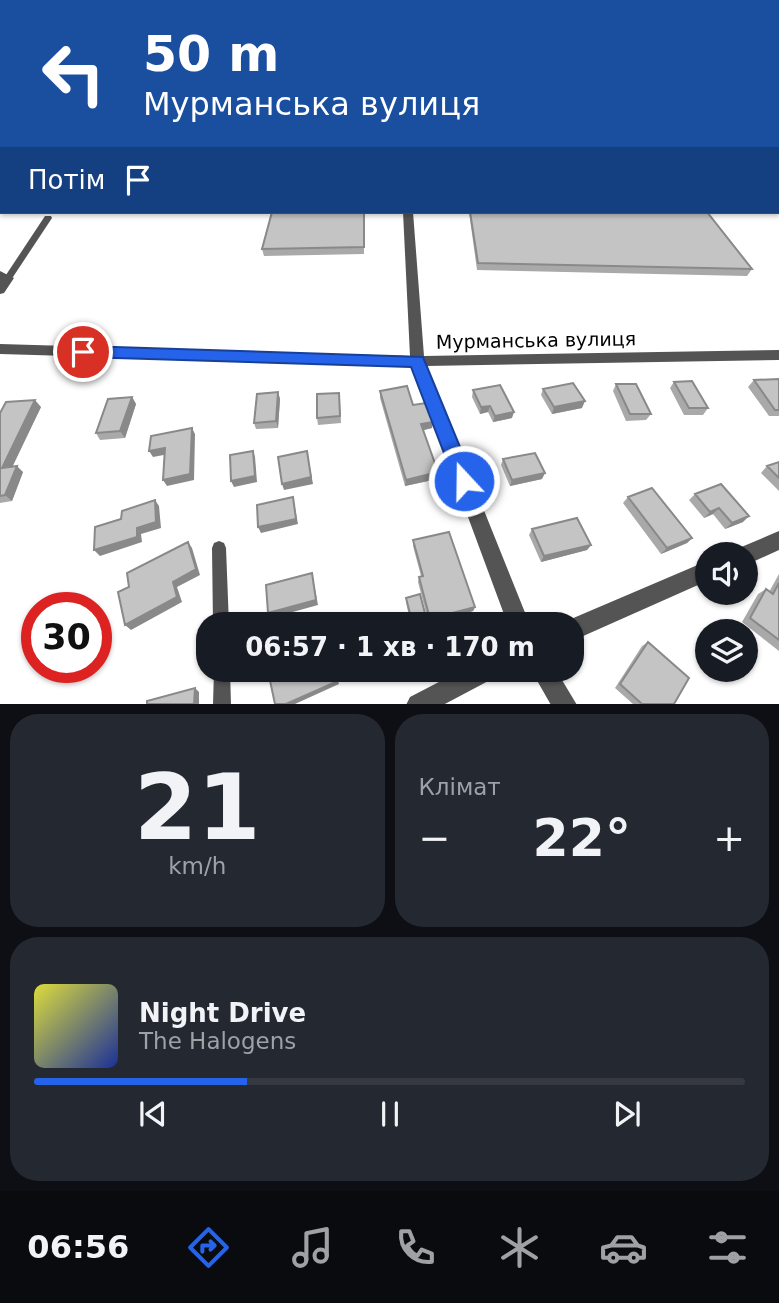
<!DOCTYPE html>
<html lang="uk">
<meta charset="utf-8">
<style>
:root{--surface:#171b24;--page:#242831;--text:#f1f3f6;--muted:#9ea1a6;--line:#363941;--accent:#2563eb}
body{margin:0;font-family:"DejaVu Sans",sans-serif;background:var(--page);color:var(--text);height:100vh;display:flex;flex-direction:column;font-size:26px;white-space:nowrap}
*{box-sizing:border-box;margin:0}
p{font-size:23px;color:var(--muted)}
.icon{flex:none;width:38px;height:38px;fill:none;stroke:currentColor;stroke-width:2;stroke-linecap:round;stroke-linejoin:round}
.map{position:relative;height:704px;overflow:hidden}
.panel{display:flex;flex-direction:column;gap:10px;padding:10px;background:#0d0f14;flex:1}
.panel>*{flex:none}
.top-card{position:absolute;left:0px;top:0px;width:780px;height:214px;box-shadow:0 2px 5px #0004;background:#1a4fa0;color:#fff;overflow:hidden}
.tools{position:absolute;left:695px;top:542px;display:grid;gap:14px}
.tools a{display:grid;place-items:center;width:63px;height:63px;border-radius:50%;background:var(--surface);box-shadow:0 2px 5px #0004;font-size:35px}
.speed{position:absolute;left:21px;top:592px;display:flex;gap:14px;font-size:35px;font-weight:700;text-align:center}
.speed>*{display:grid;place-content:center;width:91px;height:91px;border-radius:50%;background:var(--surface);box-shadow:0 2px 5px #0004;line-height:1}
.speed .limit{border:10px solid #d22;background:#fff;color:#111}
.pin{position:absolute;display:grid;place-items:center;width:60px;height:60px;color:#fff;margin:-30px;border:4px solid #fff;border-radius:50%;box-shadow:0 2px 7px #0007}
.me{position:absolute;width:77px;margin:-38px;rotate:339deg;stroke-linejoin:round;filter:drop-shadow(0 0 5px #0008)}
.turn{display:flex;align-items:center;gap:24px;height:147px;padding:0 28px;font-size:32px}
.turn .icon{width:91px;height:91px;stroke-width:2.5}
.turn b{display:block;font-size:49px;line-height:60px}
.then{display:flex;align-items:center;height:66px;padding:0 28px;background:#0003;gap:14px;font-size:26px}
.big{font-size:52px;font-weight:800;line-height:1.1}
.panel .tile{flex:1;display:flex;flex-direction:column;justify-content:center;gap:10px;min-width:0;padding:0 24px;border-radius:28px;background:var(--page)}
.panel .dial{align-items:center;gap:0}
.dial b{font-size:91px;line-height:1}
.song{display:flex;align-items:center;gap:21px}
.cover{width:84px;height:84px;border-radius:10px;background:linear-gradient(135deg,hsl(60 70% 55%),hsl(230 70% 35%))}
.played{height:7px;border-radius:4px;background:linear-gradient(90deg,var(--accent) 30%,var(--line) 30%)}
.keys{display:flex;justify-content:space-around;direction:ltr}
.heat{display:flex;justify-content:space-between;align-items:center;font-size:38px;direction:ltr}
.panel .tiles{flex:1;display:grid;gap:10px;grid-template-columns:1fr 1fr}
.tile:last-child{grid-column:span 2}
.trip{position:absolute;left:196px;top:612px;width:388px;height:70px;border-radius:28px;background:var(--surface);box-shadow:0 2px 5px #0004;font-weight:800;line-height:70px;text-align:center}
.menu{display:flex;height:112px;justify-content:space-around;align-items:center;background:#090b0e;color:var(--muted)}
.menu .icon{width:49px;height:49px}
.menu .active{color:var(--accent)}
.menu b{font-size:32px;color:var(--text)}
.map>svg:first-child{display:block}
</style>
<div class="map">
<svg width="779" height="705" viewBox="0 0 779 705">
<rect width="100%" height="100%" fill="#fff"/>
<g fill="none" stroke-linecap="round" stroke-linejoin="round">
<path fill="#545454" fill-rule="evenodd" d="M 45,216 L 51,216 L 52,218 L 11,280 L 5,280 L 4,278 Z
M 219,541 L 224,543 L 226,548 L 229,625 L 213,625 L 212,548 L 214,543 Z
M 214,670 L 230,670 L 231,705 L 213,705 Z"/>
<path fill="#545454" fill-rule="evenodd" d="M 403,212 L 413,212 L 424,356 L 779,350 L 779,360 L 426,366 L 530,625 L 508,625 L 412,366 L 0,354 L 0,344 L 410,356 Z
M 0,271 L 14,278 L 4,293 L 0,294 Z
M 779,531 L 779,550 L 746,565 L 746,555 L 736,555 L 739,548 Z
M 707,561 L 707,581 L 572,641 L 572,625 L 563,625 L 564,622 Z
M 462,670 L 497,670 L 494,678 L 443,705 L 406,705 L 410,697 Z
M 531,670 L 556,670 L 577,705 L 551,705 Z"/>
</g>
<path fill="#a9a9a9" d="M 364,212 L 364,254 L 264,256 L 262,249 Z
M 469,212 L 707,212 L 752,269 L 747,276 L 477,270 Z
M 779,379 L 779,416 L 769,416 L 748,387 L 754,380 Z
M 674,382 L 708,408 L 703,415 L 684,415 L 670,388 Z
M 616,384 L 651,414 L 646,420 L 626,421 L 613,391 Z
M 543,389 L 582,408 L 552,414 L 541,395 Z
M 473,390 L 512,418 L 493,422 L 488,412 L 480,414 L 472,397 Z
M 380,391 L 413,405 L 433,422 L 432,428 L 423,430 L 438,472 L 437,479 L 405,486 L 380,398 Z
M 278,392 L 280,399 L 278,428 L 256,429 L 254,423 Z
M 132,397 L 136,404 L 125,438 L 100,440 L 96,433 Z
M 340,399 L 341,423 L 318,425 L 317,418 Z
M 41,407 L 12,466 L 23,472 L 12,501 L 0,503 L 0,413 Z
M 503,459 L 542,479 L 510,486 L 501,465 Z
M 779,462 L 779,491 L 761,473 L 767,466 Z
M 695,494 L 743,522 L 725,529 L 713,514 L 704,518 L 689,500 Z
M 628,497 L 692,538 L 687,543 L 661,554 L 623,503 Z
M 532,529 L 591,545 L 587,550 L 541,562 L 529,535 Z
M 413,540 L 475,607 L 473,611 L 429,624 L 418,582 L 419,577 L 421,576 L 413,546 Z
M 779,574 L 779,651 L 742,622 L 758,594 L 766,589 L 769,592 Z
M 406,598 L 428,625 L 411,625 L 406,602 Z
M 648,642 L 674,704 L 633,704 L 615,688 L 642,646 Z"/>
<path fill="#898989" d="M 278,392 L 280,399 L 278,428 L 276,421 Z
M 132,397 L 136,404 L 125,438 L 120,431 Z
M 35,400 L 41,407 L 9,474 L 2,468 Z
M 585,401 L 582,408 L 552,414 L 554,407 Z
M 490,406 L 488,412 L 480,414 L 481,407 Z
M 514,412 L 512,418 L 493,422 L 495,416 Z
M 433,422 L 432,428 L 420,431 L 421,424 Z
M 192,428 L 195,434 L 194,480 L 167,486 L 163,480 Z
M 165,448 L 169,454 L 153,457 L 149,451 Z
M 253,451 L 255,457 L 257,482 L 234,487 L 231,481 Z
M 307,451 L 313,484 L 284,490 L 282,484 Z
M 17,466 L 23,472 L 12,501 L 5,495 Z
M 438,472 L 437,479 L 405,486 L 406,480 Z
M 545,473 L 542,479 L 510,486 L 512,480 Z
M 293,497 L 298,524 L 261,533 L 258,527 Z
M 155,500 L 159,506 L 161,528 L 141,534 L 142,542 L 100,556 L 94,550 L 137,528 Z
M 719,508 L 713,514 L 704,518 L 710,512 Z
M 749,516 L 743,522 L 725,529 L 732,523 Z
M 692,538 L 687,543 L 661,554 L 667,548 Z
M 188,542 L 192,548 L 200,575 L 177,587 L 182,602 L 131,630 L 125,625 L 173,582 Z
M 591,545 L 587,550 L 541,562 L 544,556 Z
M 312,573 L 318,605 L 271,618 L 268,613 Z
M 475,607 L 473,611 L 429,624 L 430,619 Z
M 335,670 L 339,684 L 295,704 L 286,704 Z
M 195,688 L 199,692 L 199,704 L 194,704 Z"/>
<path fill="#c4c4c4" stroke="#898989" stroke-width="2" d="M 272,212 L 364,212 L 364,247 L 262,249 Z
M 470,212 L 707,212 L 752,269 L 478,263 Z
M 779,379 L 779,410 L 775,410 L 754,380 Z
M 692,381 L 708,408 L 689,408 L 674,382 Z
M 573,383 L 585,401 L 554,407 L 543,389 Z
M 616,384 L 636,384 L 651,414 L 630,414 Z
M 500,385 L 514,412 L 495,416 L 490,406 L 481,407 L 473,390 Z
M 407,386 L 413,405 L 426,403 L 433,422 L 421,424 L 438,472 L 406,480 L 380,391 Z
M 278,392 L 276,421 L 254,423 L 257,394 Z
M 339,393 L 340,416 L 317,418 L 317,394 Z
M 132,397 L 120,431 L 96,433 L 108,399 Z
M 35,400 L 2,468 L 17,466 L 5,495 L 0,496 L 0,413 L 6,402 Z
M 192,428 L 190,474 L 163,480 L 165,448 L 149,451 L 151,436 Z
M 253,451 L 255,476 L 231,481 L 230,455 Z
M 307,451 L 311,477 L 282,484 L 278,457 Z
M 535,453 L 545,473 L 512,480 L 503,459 Z
M 779,462 L 779,478 L 767,466 Z
M 721,484 L 749,516 L 732,523 L 719,508 L 710,512 L 695,494 Z
M 652,488 L 692,538 L 667,548 L 628,497 Z
M 293,497 L 296,519 L 258,527 L 257,505 Z
M 155,500 L 156,522 L 137,528 L 137,537 L 94,550 L 95,527 L 121,519 L 122,511 Z
M 577,518 L 591,545 L 544,556 L 532,529 Z
M 449,532 L 475,607 L 430,619 L 419,577 L 423,576 L 413,540 Z
M 188,542 L 196,569 L 173,582 L 177,597 L 125,625 L 118,592 L 129,587 L 127,573 Z
M 312,573 L 316,600 L 268,613 L 266,585 Z
M 779,583 L 779,640 L 750,618 L 766,589 L 773,594 Z
M 420,594 L 428,625 L 413,625 L 406,598 Z
M 648,642 L 689,678 L 674,704 L 642,704 L 620,684 Z
M 281,670 L 335,670 L 338,681 L 286,704 L 275,704 L 269,676 Z
M 195,688 L 194,704 L 147,704 L 147,701 Z"/>
<linearGradient id="sky" x2="0" y2="1"><stop stop-color="#8cadcc"/><stop offset="0.45" stop-color="#fff"/><stop offset="1" stop-color="#fff" stop-opacity="0"/></linearGradient>
<rect width="779" height="178" fill="url(#sky)"/>
<path fill="#2563eb" stroke="#184099" stroke-width="2" d="M 83,346 L 423,357 L 474,481 L 471,487 L 464,490 L 457,487 L 411,367 L 83,357 L 76,352 Z"/>
<g text-anchor="middle" dominant-baseline="central" stroke-width="5" stroke-linejoin="round" paint-order="stroke">
<g font-size="19" fill="#000" stroke="#fff">
<text transform="translate(536 340) rotate(-1)">Мурманська вулиця</text>
</g>
</g>
</svg>
<div class="tools">
<a><svg class="icon" aria-label="sound" viewBox="0 0 24 24"><path d="M4 9h4l5-4v14l-5-4H4zM17 9q2 3 0 6"/></svg></a>
<a><svg class="icon" aria-label="layers" viewBox="0 0 24 24"><path d="M12 4l9 5-9 5-9-5zM3 14l9 5 9-5"/></svg></a>
</div>
<div class="speed"><div class="limit">30</div></div>
<div class="pin" style="left:83px;top:352px;background:#d93025"><svg class="icon" aria-label="arrive" viewBox="0 0 24 24"><path d="M6 21V4h12l-3 4 3 4H6"/></svg></div>
<svg class="me" style="left:464px;top:481px" viewBox="-20 -20 40 40"><circle r="17" fill="#2563eb" stroke="#fff" stroke-width="3"/><path d="M0-11L8 9 0 5-8 9z" fill="#fff"/></svg>
<div class="trip">06:57 · 1 хв · 170 m</div>
<div class="top-card">
<div class="turn"><svg class="icon" aria-label="left" viewBox="0 0 24 24"><path d="M17 20v-9H6M10 6l-5 5 5 5"/></svg><div><b>50 m</b>Мурманська вулиця</div></div>
<div class="then">Потім<svg class="icon" aria-label="arrive" viewBox="0 0 24 24"><path d="M6 21V4h12l-3 4 3 4H6"/></svg></div>
</div>
</div>
<section class="panel">
<div class="tiles">
<div class="tile dial"><b>21</b><p>km/h</p></div>
<div class="tile"><p>Клімат</p>
<div class="heat"><a>−</a><b class="big">22°</b><a>+</a></div>
</div>
<div class="tile">
<div class="song"><i class="cover"></i><div><b>Night Drive</b><p>The Halogens</p></div></div>
<div class="played"></div>
<div class="keys"><svg class="icon" aria-label="previous" viewBox="0 0 24 24"><path d="M18 5L8 12l10 7zM5 5v14"/></svg><svg class="icon" aria-label="pause" viewBox="0 0 24 24"><path d="M8 5v14M16 5v14"/></svg><svg class="icon" aria-label="next" viewBox="0 0 24 24"><path d="M6 5l10 7-10 7zM19 5v14"/></svg></div>
</div>
</div>
</section>
<nav class="menu">
<b>06:56</b>
<svg class="icon active" aria-label="directions" viewBox="0 0 24 24"><path d="M12 3l9 9-9 9-9-9zM9 14v-3h6M13 9l2 2-2 2"/></svg>
<svg class="icon" aria-label="music" viewBox="0 0 24 24"><path d="M9 18V5l10-2v13"/><circle cx="6" cy="18" r="3"/><circle cx="16" cy="16" r="3"/></svg>
<svg class="icon" aria-label="phone" viewBox="0 0 24 24"><path d="M5 4h4l2 5-3 2q2 4 5 5l2-3 5 2v4C11 20 4 13 5 4z"/></svg>
<svg class="icon" aria-label="climate" viewBox="0 0 24 24"><path d="M12 3v18M4 7l16 10M4 17L20 7"/></svg>
<svg class="icon" aria-label="car" viewBox="0 0 24 24"><path d="M5 17H2v-5l4-1 3-4h7l3 4 3 1v5h-3M9 17h6M6 11h13"/><circle cx="7" cy="17" r="2"/><circle cx="17" cy="17" r="2"/></svg>
<svg class="icon" aria-label="filters" viewBox="0 0 24 24"><path d="M4 7h16M4 17h16"/><circle cx="9" cy="7" r="2"/><circle cx="15" cy="17" r="2"/></svg>
</nav>
